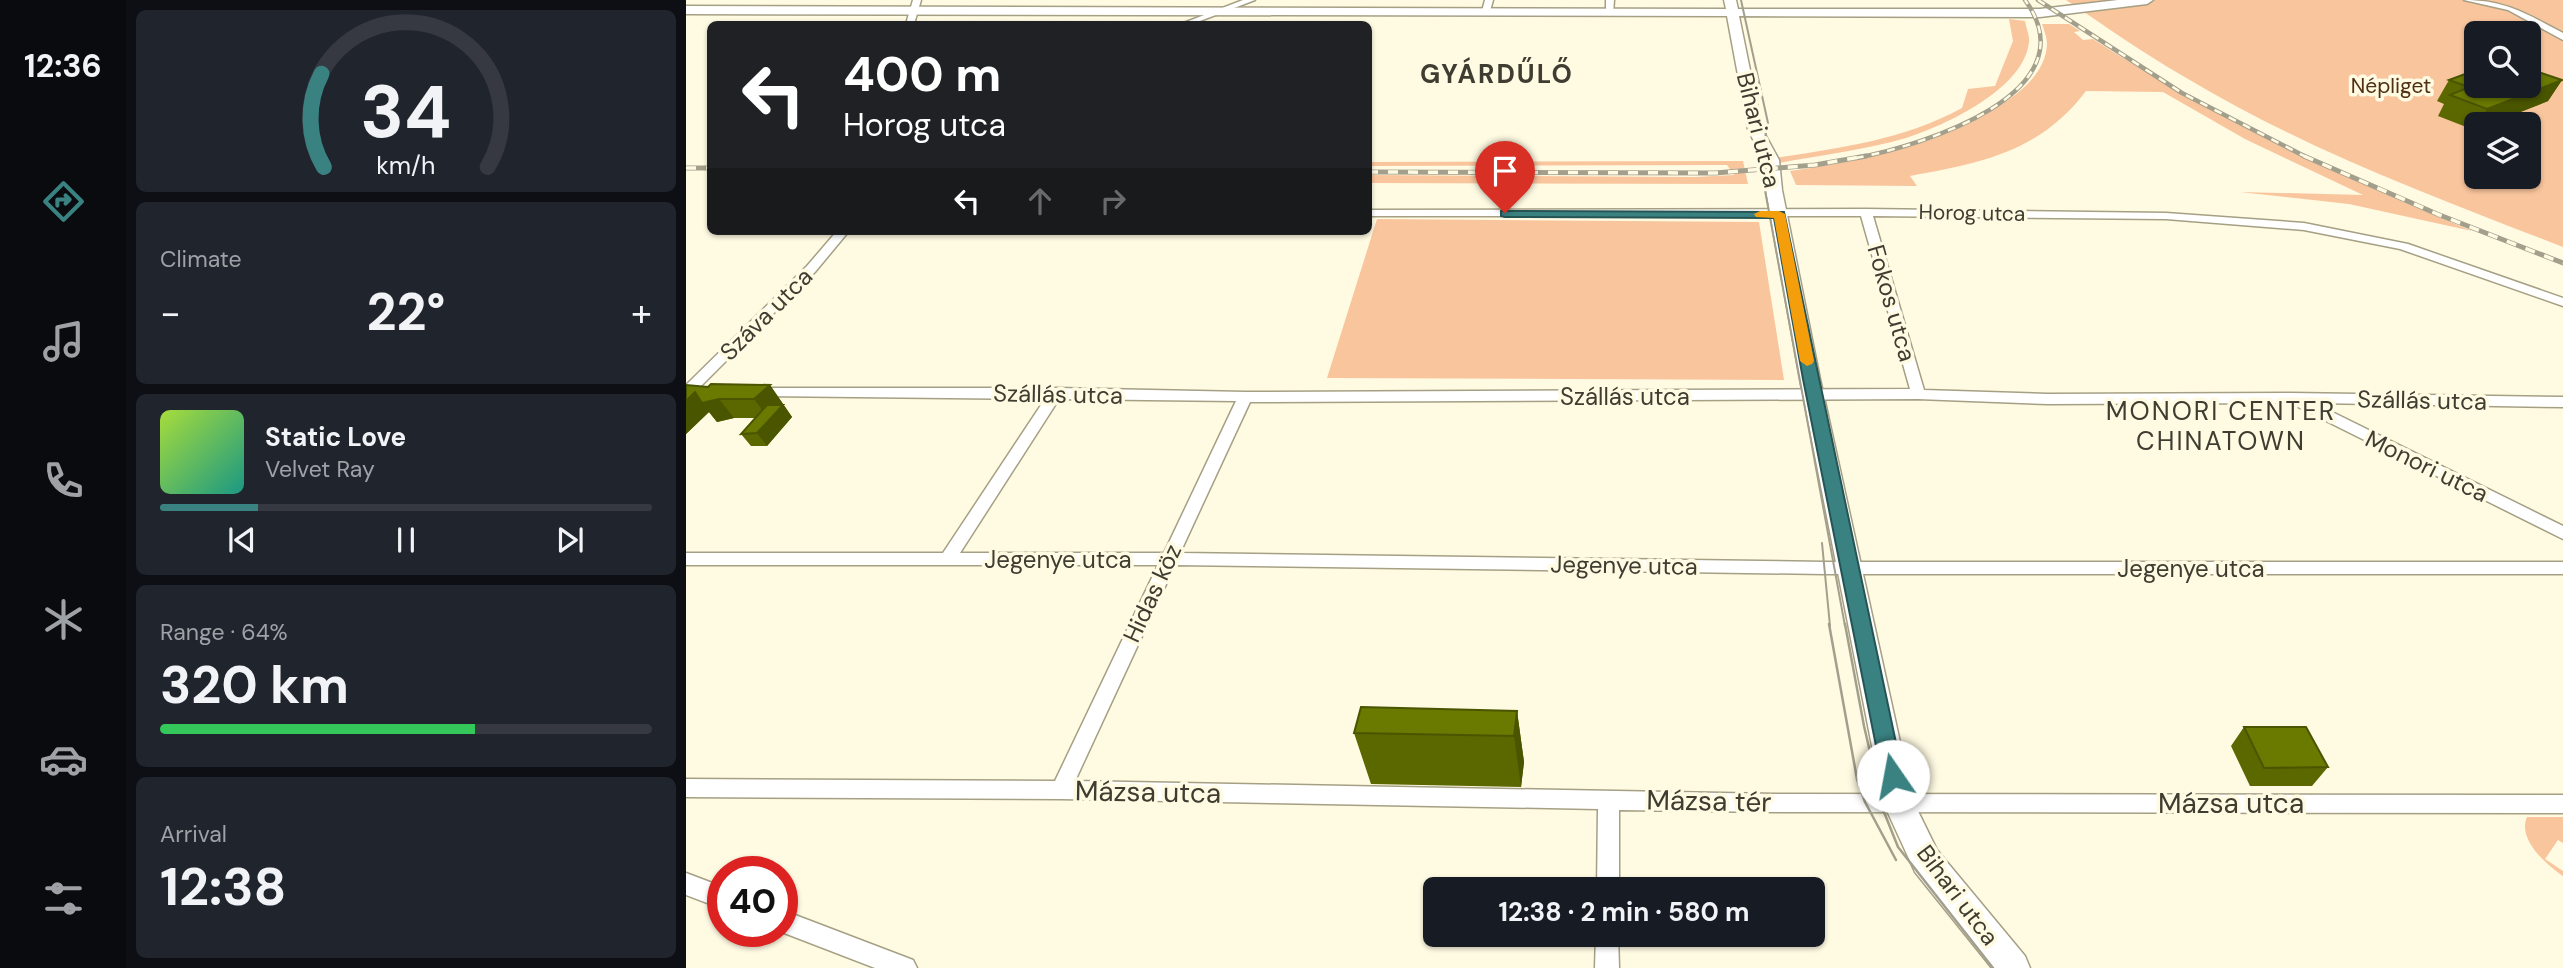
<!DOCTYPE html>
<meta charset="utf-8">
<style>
:root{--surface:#171b24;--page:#20242c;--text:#f1f3f6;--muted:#9ea1a6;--line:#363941;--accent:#3a8282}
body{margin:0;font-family:"DM Sans",sans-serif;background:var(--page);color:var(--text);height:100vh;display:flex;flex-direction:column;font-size:26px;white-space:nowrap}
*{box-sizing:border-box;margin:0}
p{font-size:23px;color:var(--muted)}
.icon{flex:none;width:38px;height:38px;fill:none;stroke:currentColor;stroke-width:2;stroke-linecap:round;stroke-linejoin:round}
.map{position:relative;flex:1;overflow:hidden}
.side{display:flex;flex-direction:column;gap:10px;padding:10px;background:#0d0f14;width:560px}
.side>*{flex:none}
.guide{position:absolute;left:21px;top:21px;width:665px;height:214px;border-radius:10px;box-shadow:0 2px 5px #0004;background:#202124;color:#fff;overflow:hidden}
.tools{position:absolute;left:1778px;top:21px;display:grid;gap:14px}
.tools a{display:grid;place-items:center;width:77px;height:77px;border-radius:10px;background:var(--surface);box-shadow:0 2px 5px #0004;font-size:35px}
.speed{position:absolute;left:21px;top:856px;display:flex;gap:14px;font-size:35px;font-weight:700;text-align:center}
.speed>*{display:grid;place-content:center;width:91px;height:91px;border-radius:50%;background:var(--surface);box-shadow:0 2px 5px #0004;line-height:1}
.speed .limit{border:10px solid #d22;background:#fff;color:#111}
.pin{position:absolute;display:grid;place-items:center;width:60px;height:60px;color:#fff;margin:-72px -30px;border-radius:50% 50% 50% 0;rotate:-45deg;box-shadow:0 0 7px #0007}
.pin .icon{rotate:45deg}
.me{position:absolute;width:77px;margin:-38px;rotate:348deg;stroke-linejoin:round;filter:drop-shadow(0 0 5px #0008)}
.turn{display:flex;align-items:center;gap:24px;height:147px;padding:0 21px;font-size:32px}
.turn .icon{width:91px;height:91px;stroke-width:2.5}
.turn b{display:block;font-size:49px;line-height:60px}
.lanes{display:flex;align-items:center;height:66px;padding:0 21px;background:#0003;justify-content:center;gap:35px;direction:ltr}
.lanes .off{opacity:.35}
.big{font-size:52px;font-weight:700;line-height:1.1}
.side .card{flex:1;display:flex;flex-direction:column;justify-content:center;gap:10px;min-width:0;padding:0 24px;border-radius:10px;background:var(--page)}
.side .dial{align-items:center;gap:0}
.dial svg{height:182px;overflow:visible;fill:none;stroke:var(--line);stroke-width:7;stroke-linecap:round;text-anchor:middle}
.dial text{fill:var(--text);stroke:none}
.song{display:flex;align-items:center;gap:21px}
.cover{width:84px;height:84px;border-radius:10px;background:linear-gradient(135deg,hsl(80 70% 55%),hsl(170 70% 35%))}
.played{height:7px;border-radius:4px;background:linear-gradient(90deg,var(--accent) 20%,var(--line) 20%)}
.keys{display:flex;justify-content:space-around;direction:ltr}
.heat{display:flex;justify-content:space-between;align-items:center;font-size:38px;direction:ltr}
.charge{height:10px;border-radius:5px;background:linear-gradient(90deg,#34c759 64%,var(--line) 0)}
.trip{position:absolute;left:737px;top:877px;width:402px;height:70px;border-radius:10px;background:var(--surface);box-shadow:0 2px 5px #0004;font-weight:700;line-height:70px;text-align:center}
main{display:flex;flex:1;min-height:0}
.tab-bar{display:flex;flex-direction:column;width:126px;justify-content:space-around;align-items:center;background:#090b0e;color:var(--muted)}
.tab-bar .icon{width:49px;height:49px}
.tab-bar .on{color:var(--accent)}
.tab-bar b{font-size:32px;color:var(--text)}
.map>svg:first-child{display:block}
</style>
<main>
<nav class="tab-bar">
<b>12:36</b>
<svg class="icon on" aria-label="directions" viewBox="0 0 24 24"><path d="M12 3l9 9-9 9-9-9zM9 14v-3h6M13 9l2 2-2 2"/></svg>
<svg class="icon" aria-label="music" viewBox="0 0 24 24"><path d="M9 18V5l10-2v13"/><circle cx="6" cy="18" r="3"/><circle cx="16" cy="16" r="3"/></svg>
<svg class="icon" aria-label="phone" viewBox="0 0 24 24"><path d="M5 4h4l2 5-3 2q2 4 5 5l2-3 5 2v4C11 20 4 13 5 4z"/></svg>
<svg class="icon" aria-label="climate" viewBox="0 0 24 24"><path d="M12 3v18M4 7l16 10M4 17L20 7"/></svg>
<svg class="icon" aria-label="car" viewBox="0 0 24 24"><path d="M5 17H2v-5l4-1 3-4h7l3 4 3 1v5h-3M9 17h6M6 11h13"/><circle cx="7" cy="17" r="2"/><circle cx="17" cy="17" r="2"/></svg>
<svg class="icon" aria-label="filters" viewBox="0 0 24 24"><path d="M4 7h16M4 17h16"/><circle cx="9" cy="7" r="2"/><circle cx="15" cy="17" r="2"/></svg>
</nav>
<section class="side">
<div class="card dial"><svg viewBox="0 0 100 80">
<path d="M14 69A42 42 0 1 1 86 69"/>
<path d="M14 69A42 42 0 0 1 13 28" stroke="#3a8282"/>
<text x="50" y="56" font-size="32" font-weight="700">34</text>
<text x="50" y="72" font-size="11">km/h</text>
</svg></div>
<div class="card"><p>Climate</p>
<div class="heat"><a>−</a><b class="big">22°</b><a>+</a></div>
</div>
<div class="card">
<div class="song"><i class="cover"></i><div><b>Static Love</b><p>Velvet Ray</p></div></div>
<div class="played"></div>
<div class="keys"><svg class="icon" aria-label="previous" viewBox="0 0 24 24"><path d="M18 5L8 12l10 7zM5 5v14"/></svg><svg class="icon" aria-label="pause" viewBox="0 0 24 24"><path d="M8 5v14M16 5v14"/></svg><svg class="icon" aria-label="next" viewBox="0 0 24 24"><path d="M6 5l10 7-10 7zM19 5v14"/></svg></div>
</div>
<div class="card"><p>Range · 64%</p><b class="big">320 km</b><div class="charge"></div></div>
<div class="card"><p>Arrival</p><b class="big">12:38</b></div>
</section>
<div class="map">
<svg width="1877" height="968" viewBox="0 0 1877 968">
<rect width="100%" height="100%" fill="#fffae2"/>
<path fill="#f9c59d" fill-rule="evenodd" d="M 1380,0 L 1877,0 L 1877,247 C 1748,197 1616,148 1497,76 C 1457,53 1419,26 1380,0 ZM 1790,33 L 1843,33 L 1843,86 L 1790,86 ZM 1790,124 L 1843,124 L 1843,177 L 1790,177 Z
M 1323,19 L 1339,21 C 1340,28 1344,36 1343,42 C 1338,89 1260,125 1220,138 C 1179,150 1135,155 1093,163 L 1089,158 C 1154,148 1217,140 1276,108 L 1282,89 L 1309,86 L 1327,41 Z
M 1356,24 L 1383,24 L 1394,31 L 1388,32 L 1397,40 L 1407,39 C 1528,117 1653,176 1786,231 L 1663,204 L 1554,192 L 1677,195 L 1559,139 L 1477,92 L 1400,91 C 1354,152 1295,163 1224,176 L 1231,186 L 1110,185 L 1104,171 C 1180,160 1253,146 1318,103 C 1338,89 1360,71 1361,44 C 1361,38 1358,30 1356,24 Z
M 1057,161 L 1062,184 L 683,183 L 683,175 L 1009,177 L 1048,175 L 1041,165 L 683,166 L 683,162 Z
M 691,219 L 1073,222 L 1098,380 L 641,378 Z
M 1841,817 L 1877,817 L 1877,843 L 1872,840 L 1859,859 L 1877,871 L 1877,876 C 1861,865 1831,840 1841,817 Z"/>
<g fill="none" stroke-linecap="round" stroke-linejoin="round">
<defs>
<path id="street" d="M 227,0 L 235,0 L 228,24 L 220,24 Z
M 557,0 L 569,0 L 506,24 L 495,24 Z
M 799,0 L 807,0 L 804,11 L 800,14 L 796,11 Z
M 920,0 L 928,0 L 927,14 L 920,12 Z
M 1778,0 C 1820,0 1841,14 1877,33 L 1877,40 L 1822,10 Z
M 1180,209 L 1480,213 L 1618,223 L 1722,244 L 1877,298 L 1877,306 L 1714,249 L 1618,230 L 1480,219 L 1187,216 L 1238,390 L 1362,394 L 1605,393 L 1877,397 L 1877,407 L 1628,403 L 1877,526 L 1877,539 L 1604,403 L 1362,404 L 1232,399 L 564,402 L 494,553 L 1139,562 L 1877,562 L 1877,574 L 1139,574 L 489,565 L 389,781 L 1089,794 L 1877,795 L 1877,813 L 1089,812 L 933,810 L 933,889 L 911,889 L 912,809 L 375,799 L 0,797 L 0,779 L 369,781 L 472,565 L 0,565 L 0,553 L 257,553 L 359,399 L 69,396 L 64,394 L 62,391 L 64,388 L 370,388 L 559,392 L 1224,389 L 1175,216 L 682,216 L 682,210 ZM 373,399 L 550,401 L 478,553 L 274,553 Z
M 151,231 L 163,231 L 129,272 L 5,396 L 0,398 L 0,385 L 121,266 Z
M 0,873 L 37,887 L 37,909 L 0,895 Z
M 96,910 L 227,960 L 231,968 L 189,968 L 93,931 L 96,931 Z
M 910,934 L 932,934 L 933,968 L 909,968 Z"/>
<path id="secondary" d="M 1038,0 L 1050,0 L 1052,9 L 1354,9 L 1432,0 L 1467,0 L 1461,4 L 1354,17 L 1053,16 L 1076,129 L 1093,160 L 1096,190 L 1134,379 L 1227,801 L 1251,850 L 1339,956 L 1344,968 L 1306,968 L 1229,872 L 1197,802 L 1114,379 L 1080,190 L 1077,160 L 1062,129 L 1041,16 L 0,14 L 0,6 L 1040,9 Z"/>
</defs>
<use href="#street" stroke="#a5a084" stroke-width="3"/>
<use href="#secondary" stroke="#a5a084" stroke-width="3"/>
<use href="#street" fill="#fff" fill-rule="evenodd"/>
<use href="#secondary" fill="#fff" fill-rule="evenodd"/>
<path stroke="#a29f8c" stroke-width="2" d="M 1055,0 L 1082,123 L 1074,163 L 1159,626
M 1136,543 L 1144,626"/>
<path stroke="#a29f8c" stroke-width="2.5" d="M 1143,624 L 1171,779 L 1179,802 L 1210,860
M 1159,624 L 1178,726 L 1198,812 L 1212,847 L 1307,968"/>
<defs>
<path id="rail-far1" d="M 1352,0 L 1496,93 L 1622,158
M 1170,158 C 1235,146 1407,93 1339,0"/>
<path id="rail" d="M 1618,156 L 1751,214 L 1877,263
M 0,168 L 24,168
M 682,172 L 1029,173 L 1129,165 L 1180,156"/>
</defs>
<use href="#rail-far1" stroke="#a29f8c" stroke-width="4.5"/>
<use href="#rail" stroke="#a29f8c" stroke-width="5"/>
<use href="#rail-far1" stroke="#fffae2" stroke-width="2.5" stroke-dasharray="8" stroke-linecap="butt"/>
<use href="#rail" stroke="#fffae2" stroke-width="3.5" stroke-dasharray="10" stroke-linecap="butt"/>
</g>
<path fill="#5b6800" d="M 1790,62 L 1790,86 L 1876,80 L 1862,101 L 1804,124 L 1790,124 L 1790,130 L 1788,130 L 1752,116 L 1758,104 L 1751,101 L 1763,80 L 1782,73 L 1788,63 Z
M 0,385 L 22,387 L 84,385 L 106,417 L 81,446 L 65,446 L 55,434 L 69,418 L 48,418 L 31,422 L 23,412 L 0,434 Z
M 831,711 L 838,762 L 835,787 L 685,784 L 668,733 Z
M 1558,727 L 1642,767 L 1626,786 L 1564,786 L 1545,746 Z"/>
<path fill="#4a5500" d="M 1876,80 L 1862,101 L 1804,124 L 1792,124 L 1801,109 Z
M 84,385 L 106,417 L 81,446 L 71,433 L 82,418 L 68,399 Z
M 9,392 L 33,399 L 48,418 L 31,422 L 23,412 L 0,434 L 0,401 Z
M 831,711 L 838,762 L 835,787 L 828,736 Z"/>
<path fill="#6a7900" stroke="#4a5500" stroke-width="2" d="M 1843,69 L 1876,80 L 1801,109 L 1764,95 L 1783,87 L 1763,80 L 1790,70 L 1790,86 L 1843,86 Z
M 25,384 L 84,385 L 68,399 L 33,399 L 16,403 L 9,392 L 0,401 L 0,385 L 22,387 Z
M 81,405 L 97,405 L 71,433 L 55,434 Z
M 675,707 L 831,711 L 828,736 L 668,733 Z
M 1558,727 L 1620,727 L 1642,767 L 1578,768 Z"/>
<path fill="#3a8282" stroke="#265454" stroke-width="2" d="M 815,211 L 1098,212 L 1217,776 L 1214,782 L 1207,785 L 1199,782 L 1196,776 L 1117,379 L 1088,218 L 819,217 L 815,216 Z"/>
<path fill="#f59e0b" d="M 1074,211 L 1093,211 L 1099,214 L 1128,361 L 1126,364 L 1121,366 L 1114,361 L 1088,218 L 1070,217 L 1068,214 Z"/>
<g text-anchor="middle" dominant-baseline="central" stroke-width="7" stroke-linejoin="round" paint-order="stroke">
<g font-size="21" fill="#503013" stroke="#fffae2">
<text x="1705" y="86">Népliget</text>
</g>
<g font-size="21" fill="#3f3d31" stroke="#fffae2">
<text transform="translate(1286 213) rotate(1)">Horog utca</text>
</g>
<g font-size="24" fill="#3f3d31" stroke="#fffae2">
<text transform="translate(1073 130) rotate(76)">Bihari utca</text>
<text transform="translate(1206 303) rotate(74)">Fokos utca</text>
<text transform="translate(80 314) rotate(-45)">Száva utca</text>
<text transform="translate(372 394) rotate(1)">Szállás utca</text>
<text x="939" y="396">Szállás utca</text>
<text transform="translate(1736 400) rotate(1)">Szállás utca</text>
<text transform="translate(1741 466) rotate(26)">Monori utca</text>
<text x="372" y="559">Jegenye utca</text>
<text transform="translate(938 565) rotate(1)">Jegenye utca</text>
<text x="1505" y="568">Jegenye utca</text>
<text transform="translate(466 593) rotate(-65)">Hidas köz</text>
<text transform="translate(1272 895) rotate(53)">Bihari utca</text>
</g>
<g font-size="26" font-weight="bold" letter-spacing="2" fill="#3f3d31" stroke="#fffae2">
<text x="811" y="74">GYÁRDŰLŐ</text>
</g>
<g font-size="26" letter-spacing="2" fill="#3f3d31" stroke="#fffae2">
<text x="1535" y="411">MONORI CENTER<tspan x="1535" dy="30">CHINATOWN</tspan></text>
</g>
<g font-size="28" fill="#3f3d31" stroke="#fffae2">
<text transform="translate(462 792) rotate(1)">Mázsa utca</text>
<text transform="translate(1023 801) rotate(1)">Mázsa tér</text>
<text x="1545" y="803">Mázsa utca</text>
</g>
</g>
</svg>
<div class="tools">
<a><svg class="icon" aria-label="search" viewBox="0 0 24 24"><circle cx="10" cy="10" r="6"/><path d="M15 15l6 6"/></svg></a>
<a><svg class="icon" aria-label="layers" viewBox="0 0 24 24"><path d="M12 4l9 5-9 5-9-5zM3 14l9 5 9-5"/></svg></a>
</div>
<div class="speed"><div class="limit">40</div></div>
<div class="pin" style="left:819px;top:213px;background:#d93025"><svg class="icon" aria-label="arrive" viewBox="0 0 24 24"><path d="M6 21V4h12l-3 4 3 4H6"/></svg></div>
<svg class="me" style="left:1207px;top:776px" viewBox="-20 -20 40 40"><circle r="19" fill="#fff"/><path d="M0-13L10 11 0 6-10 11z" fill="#3a8282"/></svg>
<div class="trip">12:38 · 2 min · 580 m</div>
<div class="guide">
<div class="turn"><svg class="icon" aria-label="left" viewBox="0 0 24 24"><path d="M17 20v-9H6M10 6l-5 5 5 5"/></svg><div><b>400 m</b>Horog utca</div></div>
<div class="lanes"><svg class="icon" aria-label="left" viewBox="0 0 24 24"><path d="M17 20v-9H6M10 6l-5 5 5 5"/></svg><svg class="icon off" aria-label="ahead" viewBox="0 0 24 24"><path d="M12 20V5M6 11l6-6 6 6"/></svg><svg class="icon off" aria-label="right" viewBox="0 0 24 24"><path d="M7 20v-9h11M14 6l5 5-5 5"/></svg></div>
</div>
</div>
</main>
